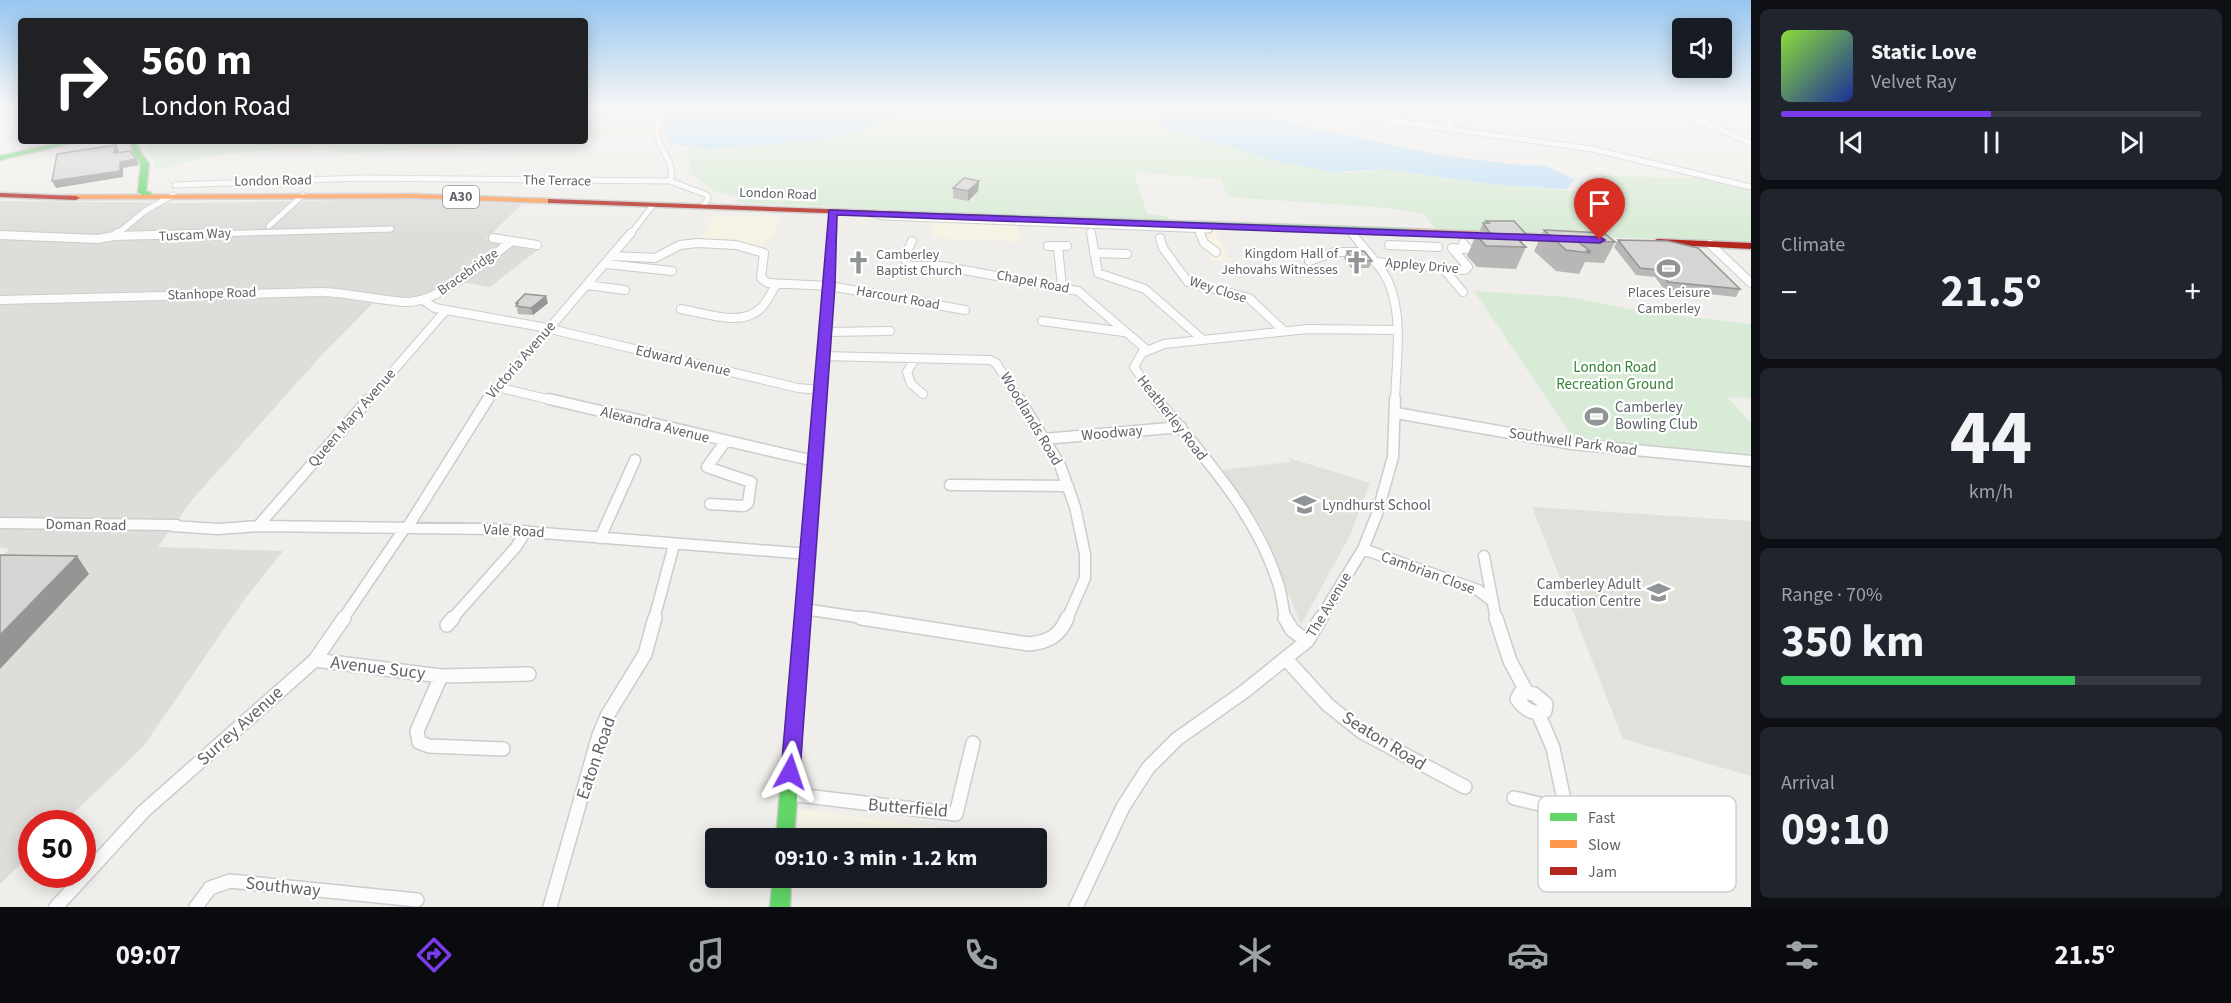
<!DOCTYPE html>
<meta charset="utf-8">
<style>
:root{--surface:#171b24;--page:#20242c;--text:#f1f3f6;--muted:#9ea1a6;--line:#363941;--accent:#7c3aed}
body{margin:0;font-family:"Source Sans 3",sans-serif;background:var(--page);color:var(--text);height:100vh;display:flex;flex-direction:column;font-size:22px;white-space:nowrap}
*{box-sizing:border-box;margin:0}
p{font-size:20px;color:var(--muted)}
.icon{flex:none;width:33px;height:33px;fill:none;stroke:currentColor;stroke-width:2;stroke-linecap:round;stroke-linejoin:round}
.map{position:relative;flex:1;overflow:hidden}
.panel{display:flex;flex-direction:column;gap:9px;padding:9px;background:#0d0f14;width:480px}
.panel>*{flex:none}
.banner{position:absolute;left:18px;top:18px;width:570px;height:126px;border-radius:6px;box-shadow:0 3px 15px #0003;background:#202124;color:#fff;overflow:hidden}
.controls{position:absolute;left:1672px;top:18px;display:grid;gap:12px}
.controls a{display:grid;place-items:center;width:60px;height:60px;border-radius:6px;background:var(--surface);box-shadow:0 3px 15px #0003;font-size:30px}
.speed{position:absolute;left:18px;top:810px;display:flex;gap:12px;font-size:30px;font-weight:700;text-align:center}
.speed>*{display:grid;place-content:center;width:78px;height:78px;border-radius:50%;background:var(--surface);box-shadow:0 3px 15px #0003;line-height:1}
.speed .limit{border:9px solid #d22;background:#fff;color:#111}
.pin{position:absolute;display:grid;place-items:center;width:51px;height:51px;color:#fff;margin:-62px -26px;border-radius:50% 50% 50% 0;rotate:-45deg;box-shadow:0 0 6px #0007}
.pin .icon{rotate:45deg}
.me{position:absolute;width:66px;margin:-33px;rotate:5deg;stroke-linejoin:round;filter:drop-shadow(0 0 4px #0008)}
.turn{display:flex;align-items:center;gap:21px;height:126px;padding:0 24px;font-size:27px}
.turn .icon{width:78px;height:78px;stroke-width:2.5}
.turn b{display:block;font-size:42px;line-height:51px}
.big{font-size:45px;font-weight:700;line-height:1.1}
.panel .tile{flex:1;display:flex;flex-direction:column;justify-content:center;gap:9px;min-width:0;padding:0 21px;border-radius:9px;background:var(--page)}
.panel .dial{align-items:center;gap:0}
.dial b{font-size:78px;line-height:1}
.song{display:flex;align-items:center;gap:18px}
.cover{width:72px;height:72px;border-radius:9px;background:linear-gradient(135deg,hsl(90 70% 55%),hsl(230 70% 35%))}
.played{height:6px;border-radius:3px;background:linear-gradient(90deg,var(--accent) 50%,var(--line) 50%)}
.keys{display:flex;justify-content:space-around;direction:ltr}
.heat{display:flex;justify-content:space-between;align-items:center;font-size:33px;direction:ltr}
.charge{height:9px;border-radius:4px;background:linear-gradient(90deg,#34c759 70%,var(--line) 0)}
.trip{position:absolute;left:705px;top:828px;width:342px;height:60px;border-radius:6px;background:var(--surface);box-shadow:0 3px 15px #0003;font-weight:700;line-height:60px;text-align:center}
.dock{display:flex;height:96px;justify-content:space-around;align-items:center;background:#090b0e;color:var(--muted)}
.dock .icon{width:42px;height:42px}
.dock .selected{color:var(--accent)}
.dock b{font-size:27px;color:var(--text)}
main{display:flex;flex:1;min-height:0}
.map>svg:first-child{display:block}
</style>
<main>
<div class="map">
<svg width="1751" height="907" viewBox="0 0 1751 907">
<rect width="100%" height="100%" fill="#efeeea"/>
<path fill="#f7f3e4" d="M 716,215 L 781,217 L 772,239 L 765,239 L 762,248 L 748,247 L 699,240 Z
M 931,220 L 1017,223 L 1021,242 L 933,238 Z
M 1198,231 L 1216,232 L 1230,262 L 1211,261 Z
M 800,809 L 940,828 L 938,838 L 796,838 Z
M 839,878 L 931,878 L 929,889 Z"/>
<path fill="#dfddda" d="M 399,199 L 522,204 L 486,239 L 539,249 L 490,287 L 461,282 L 432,302 L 407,306 L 375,301 L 320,357 L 191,501 L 158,547 L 283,551 L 244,600 L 143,747 L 63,823 L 32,824 L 31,854 L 0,884 L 0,559 L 9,549 L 0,547 L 0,201 L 189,203 Z"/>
<path fill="#e2e0da" d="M 1289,458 L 1370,483 L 1350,535 L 1301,625 L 1262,527 L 1222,470 L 1290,462 Z
M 1532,507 L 1751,521 L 1751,776 L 1623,739 Z"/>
<path fill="#d8ebd6" d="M 585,108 L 658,108 L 646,134 L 585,138 Z
M 904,108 L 1178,108 L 1167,111 L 1183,134 L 1317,169 L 1351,173 L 1384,169 L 1498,185 L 1592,192 L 1602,176 L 1717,179 L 1751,189 L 1751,242 L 1438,232 L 1424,214 L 1389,208 L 1228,197 L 1221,179 L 1134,172 L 1147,214 L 1167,216 L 1170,221 L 736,203 L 738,197 L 713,191 L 690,172 L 688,148 L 800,142 L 870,127 Z
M 1314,108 L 1467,108 L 1436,125 Z
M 144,141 L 541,141 L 341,154 L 328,145 L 215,155 L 157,170 Z
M 1474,291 L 1570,297 L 1639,311 L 1751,324 L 1751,398 L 1727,397 L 1751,423 L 1751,457 L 1652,449 L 1574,439 Z"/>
<path fill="#bfe0f9" d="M 669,108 L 904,108 L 870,127 L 843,135 L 800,142 L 707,149 L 672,144 C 662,133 660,121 669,108 Z
M 1178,108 L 1247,108 L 1301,126 L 1440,155 L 1519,165 L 1544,165 L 1575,180 L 1567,189 L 1498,185 L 1384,169 L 1335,172 L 1278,161 L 1167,129 L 1159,123 L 1159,118 L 1167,111 Z"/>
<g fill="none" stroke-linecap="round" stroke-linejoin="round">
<path stroke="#bfe0f9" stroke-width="1.5" d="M 585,122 L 652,122
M 155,144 L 187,141"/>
<defs>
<path id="street-far3" d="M 664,108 C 642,147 679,154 670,181
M 1299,108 L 1592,149 L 1751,187
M 1670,108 L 1751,143
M 1693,115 L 1708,116 L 1744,111 L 1733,108
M 1448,128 L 1455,112 L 1453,108
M 175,185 L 361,178 L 670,181 L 707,195 L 708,199 L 703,206
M 867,213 L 884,217 L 1209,230
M 269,226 L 303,195
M 1199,229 L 1201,235
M 1091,231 L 1092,235
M 1350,231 L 1353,235
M 116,235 L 145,211 L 173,195
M 171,235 L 391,229
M 630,235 L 653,205"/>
<path id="street-far2" d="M 1091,233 L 1098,273 L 1145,289 L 1202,339
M 1200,233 L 1204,243 L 1216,252
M 1352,233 C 1363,248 1380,264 1388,281 C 1404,316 1396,363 1395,401
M 0,235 L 98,239 L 114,236 L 230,233
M 114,236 L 118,233
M 493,238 L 537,245
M 1160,238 L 1163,248 L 1188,282 L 1249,298 L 1284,331
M 1710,244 L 1751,283
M 1389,245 L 1438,247
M 1048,246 L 1067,246
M 1058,247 L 1062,286
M 1094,253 L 1127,254
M 613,256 L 655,258 L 680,245 L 697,243 L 736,245 L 764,253 L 761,278 L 768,283 L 830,286 L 965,310
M 1309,261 L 1334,252 L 1359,252
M 1375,262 L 1465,270 L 1468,267 L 1452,248 L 1468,249 L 1463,243
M 606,264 L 672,271
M 909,266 L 942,266 L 1078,291 L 1147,350
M 1442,267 L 1463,292
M 904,272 L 909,266 L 904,258 L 912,241
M 587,285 L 625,290
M 0,300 L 322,292 C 350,293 377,300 404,302 C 438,304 484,261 511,242
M 423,300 L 435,308 L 542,327 L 798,388 L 820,390
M 681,309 C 704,313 741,327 760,309 C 767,304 771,292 776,285
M 1042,321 L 1124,332
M 826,332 L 890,331
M 823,356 L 990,360 L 996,363 L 1020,401
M 915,359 L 907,372 L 911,384 L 923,394
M 497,387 L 555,401
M 367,401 L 446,310
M 487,401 L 631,233
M 1157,401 L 1134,367 L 1142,353 L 1164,344 L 1308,329 L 1397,330"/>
<path id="street-far1" d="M 549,399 L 814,461
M 1019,399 L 1060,465 L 1075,507 L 1085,554 L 1085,578 L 1067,619
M 1156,399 C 1203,456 1255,511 1278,583 C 1282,595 1283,607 1285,619
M 1396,413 L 1572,444 L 1751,461
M 1044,439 L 1181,427
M 950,485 L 1068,486
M 710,504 L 744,506 L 748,503 L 751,482 L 707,467 L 725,442
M 0,523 L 177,525
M 172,526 L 218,529 L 258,526 L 493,529 L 809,554
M 258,526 L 369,399
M 407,528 L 488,399
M 600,538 L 635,460
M 1363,549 L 1478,590 L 1491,600
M 1484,556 L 1496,619
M 804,609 L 870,619
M 343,619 L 404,529
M 452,619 L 516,547 L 526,531
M 654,619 L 674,545
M 1320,619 L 1363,549 L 1377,514 L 1393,457 L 1395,399"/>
<path id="street" d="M 861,618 L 1029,644 C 1048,642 1060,636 1067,618
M 1285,618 L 1292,630 L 1307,641
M 1496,618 L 1510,661 L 1526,691
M 447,625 L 453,618
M 1286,659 L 1328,705 L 1362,732 L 1465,787
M 315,660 L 441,676 L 529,674
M 441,676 L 417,731 L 419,742 L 429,746 L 503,749
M 1521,692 L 1534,694 L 1546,704 L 1545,711 C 1533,715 1524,709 1517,699 Z
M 1538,713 L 1553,748 L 1566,809
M 789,794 L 956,814 L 973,743
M 1514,798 L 1617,822
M 56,907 L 144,811 L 315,660 L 344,618
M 196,907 L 210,888 L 230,881 L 417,900
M 550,907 L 599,735 L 607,716 L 645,654 L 655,618
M 1076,907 L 1123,807 L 1148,768 L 1177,739 L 1245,691 L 1307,641 L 1321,618"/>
<path id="fast" d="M 68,141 L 80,141 L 0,160 L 0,156 Z
M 130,141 L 136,141 L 141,153 L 149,164 L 146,191 L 151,193 L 151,197 L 145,197 L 138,192 L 141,164 L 133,153 Z
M 907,212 L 1406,229 L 1410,232 L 1406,235 L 910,216 L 906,214 Z
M 817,447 L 823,451 L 794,838 L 776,838 L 811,451 Z
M 773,878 L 791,878 L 790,907 L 770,907 Z"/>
<path id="slow" d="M 413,194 L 551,199 L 555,201 L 551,203 L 413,198 L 67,199 L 63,197 L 67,195 Z
M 830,210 L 837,212 L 823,451 L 817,455 L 811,451 Z
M 1406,229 L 1557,235 L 1561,238 L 1557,241 L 1403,234 L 1402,232 Z"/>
<path id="jam" d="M 0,193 L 76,196 L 80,198 L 76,200 L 0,197 Z
M 548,199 L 910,212 L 914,214 L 910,216 L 551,203 L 548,203 Z
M 1657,239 L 1751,243 L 1751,249 L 1654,244 L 1653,242 Z"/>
</defs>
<use href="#street-far3" stroke="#cbcccc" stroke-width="7"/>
<use href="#street-far2" stroke="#cbcccc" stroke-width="10"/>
<use href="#street-far1" stroke="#cbcccc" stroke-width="13"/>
<use href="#street" stroke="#cbcccc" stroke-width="16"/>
<use href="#fast" stroke="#cacacb" stroke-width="3"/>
<use href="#slow" stroke="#cacacb" stroke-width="3"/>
<use href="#jam" stroke="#cacacb" stroke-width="3"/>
<use href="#street-far3" stroke="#fdfcfc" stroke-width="5"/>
<use href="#street-far2" stroke="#fdfcfc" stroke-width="8"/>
<use href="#street-far1" stroke="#fdfcfc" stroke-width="10"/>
<use href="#street" stroke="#fdfcfc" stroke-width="13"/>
<use href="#fast" fill="#63d668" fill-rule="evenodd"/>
<use href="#slow" fill="#ff974d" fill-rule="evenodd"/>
<use href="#jam" fill="#b3261e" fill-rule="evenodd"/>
</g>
<path fill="#b8b7b5" d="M 979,181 L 978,191 L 968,201 L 953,198 L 953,188 Z
M 1486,221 L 1526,234 L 1522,244 L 1526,247 L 1516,269 L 1477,267 L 1467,256 L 1476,235 L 1478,235 L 1483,223 L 1485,223 Z
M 1544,230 L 1615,242 L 1604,263 L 1585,262 L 1579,274 L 1556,271 L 1534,251 Z
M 1618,240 L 1740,289 L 1736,297 L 1664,289 L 1655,277 L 1636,275 L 1614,247 Z
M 1347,251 L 1372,261 L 1369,268 L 1351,268 L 1344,258 Z
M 516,303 L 548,303 L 533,315 L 518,314 Z"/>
<path fill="#969594" d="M 116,145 L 119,151 L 118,160 L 114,153 Z
M 136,159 L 139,165 L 123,168 L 123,177 L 56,188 L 52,181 L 120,162 Z
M 979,181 L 978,191 L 968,201 L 968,191 Z
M 546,296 L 548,303 L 533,315 L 531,308 Z
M 77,556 L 89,574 L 0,669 L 0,635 Z"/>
<path fill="#d6d5d3" stroke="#969594" stroke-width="1.5" d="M 116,145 L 114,153 L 130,151 L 136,159 L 120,162 L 120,171 L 52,181 L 57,154 Z
M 964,178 L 979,181 L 968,191 L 953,188 Z
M 1486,221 L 1514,221 L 1526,234 L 1512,234 L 1526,247 L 1486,246 L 1476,235 L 1490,233 L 1483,223 L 1489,223 Z
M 1544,230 L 1604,233 L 1615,242 L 1577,241 L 1590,251 L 1587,251 L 1590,253 L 1566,250 Z
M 1618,240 L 1668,241 L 1698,248 L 1740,289 L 1668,282 L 1659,270 L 1640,268 Z
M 1347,251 L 1364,251 L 1372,261 L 1353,260 Z
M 525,294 L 546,296 L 531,308 L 516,306 L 518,303 L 516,303 Z
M 0,555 L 77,556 L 0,635 Z"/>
<linearGradient id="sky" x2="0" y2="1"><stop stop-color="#97c6ef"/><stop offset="0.46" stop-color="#f8f7f6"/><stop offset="1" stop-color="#f8f7f6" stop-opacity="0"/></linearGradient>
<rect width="1751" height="235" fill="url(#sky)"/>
<path fill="#7c3aed" stroke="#51269a" stroke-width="1.5" d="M 829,210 L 1600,237 L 1605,240 L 1600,243 L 837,215 L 835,286 L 800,772 L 797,778 L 790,781 L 784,778 L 781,772 Z"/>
<defs>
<symbol id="church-bare" viewBox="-9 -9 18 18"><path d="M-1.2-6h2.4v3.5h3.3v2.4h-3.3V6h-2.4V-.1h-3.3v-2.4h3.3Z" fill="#919496" stroke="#fff" stroke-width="2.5" paint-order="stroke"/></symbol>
<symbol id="stadium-bare" viewBox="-9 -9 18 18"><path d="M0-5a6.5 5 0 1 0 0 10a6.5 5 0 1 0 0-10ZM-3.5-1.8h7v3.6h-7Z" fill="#919496" stroke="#fff" stroke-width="2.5" paint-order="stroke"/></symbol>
<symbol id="school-bare" viewBox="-9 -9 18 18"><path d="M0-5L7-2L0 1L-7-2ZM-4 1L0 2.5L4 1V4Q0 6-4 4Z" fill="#919496" stroke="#fff" stroke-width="2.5" paint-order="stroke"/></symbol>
</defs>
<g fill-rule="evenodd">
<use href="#church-bare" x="1340" y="246" width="33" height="33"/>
<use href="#church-bare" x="842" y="246" width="33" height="33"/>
<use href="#stadium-bare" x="1652" y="252" width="33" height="33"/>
<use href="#stadium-bare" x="1580" y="400" width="33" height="33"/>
<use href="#school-bare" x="1288" y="488" width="33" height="33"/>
<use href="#school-bare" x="1642" y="576" width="33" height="33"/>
</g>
<g text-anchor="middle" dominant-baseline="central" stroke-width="4.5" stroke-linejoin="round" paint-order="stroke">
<g font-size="14" fill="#5f6368" stroke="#fff">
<text transform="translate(273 181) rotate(-1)">London Road</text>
<text transform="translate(557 181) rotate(1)">The Terrace</text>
<text transform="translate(778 194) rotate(2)">London Road</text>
<text transform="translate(195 235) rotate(-3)">Tuscam Way</text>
<text transform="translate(1422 266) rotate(5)">Appley Drive</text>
<text transform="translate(468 272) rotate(-35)">Bracebridge</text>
<text transform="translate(1033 282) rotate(11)">Chapel Road</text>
<text transform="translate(1218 290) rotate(18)">Wey Close</text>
<text transform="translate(212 294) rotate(-2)">Stanhope Road</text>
<text transform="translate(898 298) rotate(10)">Harcourt Road</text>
</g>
<rect fill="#fff" stroke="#8f9295" stroke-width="1.5" x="443" y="186" width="36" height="22" rx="4.5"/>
<g font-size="14" font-weight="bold" fill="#5f6368">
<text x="461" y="197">A30</text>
</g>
<g font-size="14" fill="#5f6368" stroke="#fff" text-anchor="end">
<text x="1338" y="254">Kingdom Hall of<tspan x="1338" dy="16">Jehovahs Witnesses</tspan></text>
<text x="876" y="255" text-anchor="start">Camberley<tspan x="876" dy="16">Baptist Church</tspan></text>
<text x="1669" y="293" text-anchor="middle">Places Leisure<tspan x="1669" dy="16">Camberley</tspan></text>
</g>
<g font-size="15" fill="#5f6368" stroke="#fff">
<text transform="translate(521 360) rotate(-49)">Victoria Avenue</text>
<text transform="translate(683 361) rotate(13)">Edward Avenue</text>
<text transform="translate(352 418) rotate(-49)">Queen Mary Avenue</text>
<text transform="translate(1172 418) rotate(52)">Heatherley Road</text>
<text transform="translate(1031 419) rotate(59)">Woodlands Road</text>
<text transform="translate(655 425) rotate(14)">Alexandra Avenue</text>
<text transform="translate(1112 433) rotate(-5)">Woodway</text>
<text transform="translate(1573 442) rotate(8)">Southwell Park Road</text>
<text transform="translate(86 525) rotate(1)">Doman Road</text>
<text transform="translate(514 531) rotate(3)">Vale Road</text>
<text transform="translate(1428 573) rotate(20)">Cambrian Close</text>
<text transform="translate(1329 605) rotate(-59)">The Avenue</text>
</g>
<g font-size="15" fill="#348238" stroke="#fff">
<text x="1615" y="367">London Road<tspan x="1615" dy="17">Recreation Ground</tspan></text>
</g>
<g font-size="15" fill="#5f6368" stroke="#fff" text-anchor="start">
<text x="1615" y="407">Camberley<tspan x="1615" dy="17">Bowling Club</tspan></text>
<text x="1322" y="505">Lyndhurst School</text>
<text x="1641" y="584" text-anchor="end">Camberley Adult<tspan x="1641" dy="17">Education Centre</tspan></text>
</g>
<g font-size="18" fill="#5f6368" stroke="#fff">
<text transform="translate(378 668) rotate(7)">Avenue Sucy</text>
<text transform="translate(240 726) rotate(-42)">Surrey Avenue</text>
<text transform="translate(1384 741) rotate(32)">Seaton Road</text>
<text transform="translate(596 758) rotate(-71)">Eaton Road</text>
<text transform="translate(908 808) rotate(5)">Butterfield</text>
<text transform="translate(283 887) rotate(6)">Southway</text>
</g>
</g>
<rect x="1538" y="796" width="198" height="96" rx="9" fill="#fff" stroke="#cfd0d2" stroke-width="1.5"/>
<rect x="1550" y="813" width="27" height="8" fill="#63d668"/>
<rect x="1550" y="840" width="27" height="8" fill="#ff974d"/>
<rect x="1550" y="867" width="27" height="8" fill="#b3261e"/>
<g font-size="16" fill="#5f6368">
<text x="1588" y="823">Fast</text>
<text x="1588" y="850">Slow</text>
<text x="1588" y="877">Jam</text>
</g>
</svg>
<div class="controls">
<a><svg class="icon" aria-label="sound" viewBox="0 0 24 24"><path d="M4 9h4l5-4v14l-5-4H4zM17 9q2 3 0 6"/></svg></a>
</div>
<div class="speed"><div class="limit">50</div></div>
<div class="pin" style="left:1600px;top:240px;background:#d93025"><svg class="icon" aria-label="arrive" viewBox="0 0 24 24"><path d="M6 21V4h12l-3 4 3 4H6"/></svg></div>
<svg class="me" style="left:790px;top:772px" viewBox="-20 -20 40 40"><path d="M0-17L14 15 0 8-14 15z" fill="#7c3aed" stroke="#fff" stroke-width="4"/></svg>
<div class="trip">09:10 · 3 min · 1.2 km</div>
<div class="banner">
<div class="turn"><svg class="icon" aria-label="right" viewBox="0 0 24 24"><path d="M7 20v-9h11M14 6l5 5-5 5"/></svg><div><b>560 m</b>London Road</div></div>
</div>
</div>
<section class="panel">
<div class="tile">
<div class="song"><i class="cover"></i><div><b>Static Love</b><p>Velvet Ray</p></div></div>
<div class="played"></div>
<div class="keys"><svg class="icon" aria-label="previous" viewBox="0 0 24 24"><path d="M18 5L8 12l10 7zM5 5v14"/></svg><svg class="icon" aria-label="pause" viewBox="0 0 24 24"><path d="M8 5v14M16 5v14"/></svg><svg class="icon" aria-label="next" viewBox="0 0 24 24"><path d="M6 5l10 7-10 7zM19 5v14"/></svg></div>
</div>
<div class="tile"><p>Climate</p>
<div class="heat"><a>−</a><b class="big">21.5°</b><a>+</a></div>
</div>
<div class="tile dial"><b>44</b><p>km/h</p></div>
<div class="tile"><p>Range · 70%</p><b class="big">350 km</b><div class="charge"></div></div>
<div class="tile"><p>Arrival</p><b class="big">09:10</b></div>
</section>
</main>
<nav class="dock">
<b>09:07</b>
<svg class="icon selected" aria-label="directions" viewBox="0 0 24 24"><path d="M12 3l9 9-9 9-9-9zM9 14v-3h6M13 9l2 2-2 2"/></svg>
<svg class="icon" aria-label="music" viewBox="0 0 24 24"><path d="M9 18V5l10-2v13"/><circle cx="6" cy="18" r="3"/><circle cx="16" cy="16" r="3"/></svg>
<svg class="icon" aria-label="phone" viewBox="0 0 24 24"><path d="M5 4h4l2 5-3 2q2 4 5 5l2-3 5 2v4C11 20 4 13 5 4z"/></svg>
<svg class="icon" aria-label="climate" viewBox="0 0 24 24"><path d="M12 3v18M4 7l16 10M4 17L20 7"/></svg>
<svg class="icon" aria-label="car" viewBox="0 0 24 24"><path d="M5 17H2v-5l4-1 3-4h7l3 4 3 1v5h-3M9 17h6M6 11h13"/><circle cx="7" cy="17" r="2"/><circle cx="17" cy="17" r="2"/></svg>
<svg class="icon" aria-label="filters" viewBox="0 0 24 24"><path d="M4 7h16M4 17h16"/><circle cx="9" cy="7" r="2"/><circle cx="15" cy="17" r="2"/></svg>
<b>21.5°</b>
</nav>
